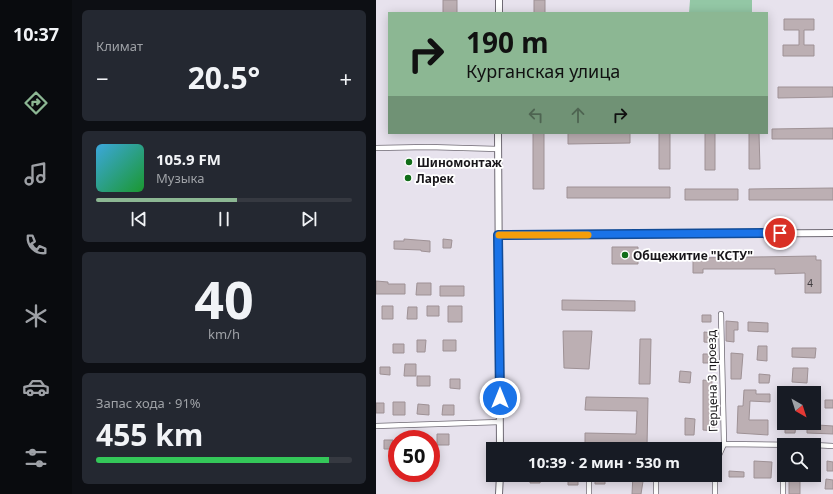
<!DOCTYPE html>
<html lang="ru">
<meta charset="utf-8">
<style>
:root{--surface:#171b24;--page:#242831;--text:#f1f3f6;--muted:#9ea1a6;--line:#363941;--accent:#8cb793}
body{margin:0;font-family:"Noto Sans",sans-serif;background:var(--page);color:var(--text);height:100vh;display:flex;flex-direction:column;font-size:15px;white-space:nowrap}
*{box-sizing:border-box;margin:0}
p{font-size:13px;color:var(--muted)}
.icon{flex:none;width:22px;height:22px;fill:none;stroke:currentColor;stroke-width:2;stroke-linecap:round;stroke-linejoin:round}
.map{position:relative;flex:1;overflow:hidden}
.panel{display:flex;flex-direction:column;gap:10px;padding:10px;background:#0d0f14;width:304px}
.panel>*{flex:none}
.guide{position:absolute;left:12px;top:12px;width:380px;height:122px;border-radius:0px;box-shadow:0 2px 10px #0003;background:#8cb793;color:#111;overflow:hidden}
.needle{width:26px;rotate:141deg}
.controls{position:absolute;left:401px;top:386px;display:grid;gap:8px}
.controls a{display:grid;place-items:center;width:44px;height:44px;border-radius:0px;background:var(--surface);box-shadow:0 2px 10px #0003;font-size:20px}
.speed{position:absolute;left:12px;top:430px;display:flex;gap:8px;font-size:20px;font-weight:700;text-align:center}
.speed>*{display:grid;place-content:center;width:52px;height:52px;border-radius:50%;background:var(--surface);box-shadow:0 2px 10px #0003;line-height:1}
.speed .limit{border:6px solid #d22;background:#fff;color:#111}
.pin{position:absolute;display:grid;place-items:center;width:34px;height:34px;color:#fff;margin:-17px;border:2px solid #fff;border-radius:50%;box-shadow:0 1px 4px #0007}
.me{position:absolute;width:44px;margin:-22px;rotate:0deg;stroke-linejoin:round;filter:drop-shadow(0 0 3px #0008)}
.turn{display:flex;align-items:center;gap:14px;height:84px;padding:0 12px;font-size:18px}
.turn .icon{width:52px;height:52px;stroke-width:2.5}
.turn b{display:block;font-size:28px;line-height:34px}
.lanes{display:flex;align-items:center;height:38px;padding:0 12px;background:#0003;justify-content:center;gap:20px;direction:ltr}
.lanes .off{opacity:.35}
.big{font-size:30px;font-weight:700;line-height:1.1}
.panel .tile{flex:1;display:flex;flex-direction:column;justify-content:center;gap:6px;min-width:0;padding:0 14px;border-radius:6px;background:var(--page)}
.panel .dial{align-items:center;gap:0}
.dial b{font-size:52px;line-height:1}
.song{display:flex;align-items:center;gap:12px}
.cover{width:48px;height:48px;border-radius:6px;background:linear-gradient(135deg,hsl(200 70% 55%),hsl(130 70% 35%))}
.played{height:4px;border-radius:2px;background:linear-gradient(90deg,var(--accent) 55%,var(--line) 55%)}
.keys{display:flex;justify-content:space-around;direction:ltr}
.heat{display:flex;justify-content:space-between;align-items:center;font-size:22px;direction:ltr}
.charge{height:6px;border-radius:3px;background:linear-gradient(90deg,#34c759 91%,var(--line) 0)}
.trip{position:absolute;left:110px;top:442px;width:236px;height:40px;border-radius:0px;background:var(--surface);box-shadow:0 2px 10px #0003;font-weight:700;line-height:40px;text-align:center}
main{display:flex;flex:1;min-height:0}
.tabs{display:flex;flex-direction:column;width:72px;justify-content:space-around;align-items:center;background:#090b0e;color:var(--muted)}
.tabs .icon{width:28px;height:28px}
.tabs .current{color:var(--accent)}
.tabs b{font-size:18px;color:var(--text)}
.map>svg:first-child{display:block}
</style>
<main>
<nav class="tabs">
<b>10:37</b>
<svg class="icon current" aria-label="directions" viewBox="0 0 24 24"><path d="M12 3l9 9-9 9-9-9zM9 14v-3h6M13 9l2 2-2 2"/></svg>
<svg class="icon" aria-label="music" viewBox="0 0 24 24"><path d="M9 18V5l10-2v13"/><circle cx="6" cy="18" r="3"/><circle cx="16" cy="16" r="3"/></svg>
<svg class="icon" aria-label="phone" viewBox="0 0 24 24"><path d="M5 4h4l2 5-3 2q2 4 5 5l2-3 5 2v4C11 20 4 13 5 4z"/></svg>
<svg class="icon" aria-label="climate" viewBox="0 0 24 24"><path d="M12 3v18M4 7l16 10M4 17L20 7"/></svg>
<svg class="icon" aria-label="car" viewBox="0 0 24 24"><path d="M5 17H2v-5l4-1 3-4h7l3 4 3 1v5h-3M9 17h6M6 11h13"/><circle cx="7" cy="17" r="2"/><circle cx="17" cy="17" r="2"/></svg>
<svg class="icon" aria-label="filters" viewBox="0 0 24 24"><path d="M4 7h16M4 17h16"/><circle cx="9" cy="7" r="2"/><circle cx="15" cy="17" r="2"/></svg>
</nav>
<section class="panel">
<div class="tile"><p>Климат</p>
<div class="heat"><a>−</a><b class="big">20.5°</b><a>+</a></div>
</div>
<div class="tile">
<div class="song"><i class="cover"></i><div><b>105.9 FM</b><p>Музыка</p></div></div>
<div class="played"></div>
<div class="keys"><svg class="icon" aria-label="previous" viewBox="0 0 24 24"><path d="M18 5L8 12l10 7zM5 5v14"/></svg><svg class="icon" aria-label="pause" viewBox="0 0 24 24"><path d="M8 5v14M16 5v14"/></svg><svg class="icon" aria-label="next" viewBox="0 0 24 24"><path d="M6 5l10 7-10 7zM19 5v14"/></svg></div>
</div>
<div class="tile dial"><b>40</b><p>km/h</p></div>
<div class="tile"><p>Запас хода · 91%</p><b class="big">455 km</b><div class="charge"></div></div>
</section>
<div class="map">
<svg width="457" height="494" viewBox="0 0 457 494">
<rect width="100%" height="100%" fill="#e7e2ed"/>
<path fill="#93c7a5" d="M 314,0 L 376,0 L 376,13 L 313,13 Z"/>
<path fill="#bcafb3" stroke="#9e9195" d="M 67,0 L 81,0 L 81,13 L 67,13 Z
M 158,0 L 169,0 L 169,13 L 158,13 Z
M 408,19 L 438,19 L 438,30 L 428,30 L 428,45 L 438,45 L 438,56 L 407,56 L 407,45 L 423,45 L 423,30 L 408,30 Z
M 402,87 L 457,87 L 457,97 L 402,98 Z
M 457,128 L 457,139 L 396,139 L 396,129 Z
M 157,133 L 168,133 L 168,189 L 157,189 Z
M 192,133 L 254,133 L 254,143 L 192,144 Z
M 283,133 L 294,133 L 294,169 L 283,169 Z
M 329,133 L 339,133 L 339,170 L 329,170 Z
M 373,133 L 383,133 L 384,169 L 373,169 Z
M 57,177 L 72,177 L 72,184 L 57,183 Z
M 191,187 L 294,187 L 294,198 L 191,198 Z
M 457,188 L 457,200 L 373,200 L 373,189 Z
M 309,189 L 362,189 L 362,200 L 309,200 Z
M 28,239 L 54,241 L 54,252 L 45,251 L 45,250 L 18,249 L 18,241 L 28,241 Z
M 67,239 L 76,240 L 75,248 L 67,248 Z
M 236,247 L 262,247 L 262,264 L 236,264 Z
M 440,256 L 440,260 L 445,260 L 445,293 L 429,293 L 429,273 L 399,274 L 399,269 L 327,269 L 327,273 L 317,273 L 317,258 Z
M 0,281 L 12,282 L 12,284 L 29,284 L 29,294 L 0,294 Z
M 41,283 L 55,283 L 55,295 L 40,295 Z
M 64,286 L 88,286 L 88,296 L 64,296 Z
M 186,300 L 259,301 L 259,311 L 186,310 Z
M 6,306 L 17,306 L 17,319 L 6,319 Z
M 51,306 L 63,306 L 63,316 L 51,316 Z
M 72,306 L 86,306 L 86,322 L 72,322 Z
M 32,307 L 41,307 L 41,319 L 31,319 Z
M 326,315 L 335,315 L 335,322 L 326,322 Z
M 350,321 L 362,322 L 362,330 L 358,330 L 358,342 L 350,341 Z
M 372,322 L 392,323 L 392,332 L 372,331 Z
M 187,331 L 216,331 L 213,369 L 188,368 Z
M 328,332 L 339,333 L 338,343 L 328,342 Z
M 264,339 L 275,339 L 274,384 L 263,384 Z
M 41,340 L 50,340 L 49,352 L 41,352 Z
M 67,340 L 80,340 L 80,351 L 67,351 Z
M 17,344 L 28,344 L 28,353 L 17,353 Z
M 382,346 L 391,346 L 391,361 L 381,360 Z
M 416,348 L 440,348 L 439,358 L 416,357 Z
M 355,353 L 367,354 L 365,379 L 355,379 Z
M 327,354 L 338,354 L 338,363 L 327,363 Z
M 29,364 L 40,364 L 40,376 L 28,376 Z
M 4,367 L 14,367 L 14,375 L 4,374 Z
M 417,368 L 432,368 L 431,383 L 416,382 Z
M 304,371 L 315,372 L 314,383 L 303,382 Z
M 383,374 L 394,375 L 393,383 L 383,383 Z
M 41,376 L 54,376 L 54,386 L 41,386 Z
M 74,379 L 84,379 L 84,389 L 74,388 Z
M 327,380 L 336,381 L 335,405 L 337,405 L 336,420 L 339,420 L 338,431 L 327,430 Z
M 368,390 L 380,390 L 380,394 L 394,394 L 394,402 L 374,401 L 373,420 L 392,420 L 392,435 L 361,433 L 362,406 L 367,406 Z
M 403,390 L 408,391 L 408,404 L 403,403 Z
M 210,397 L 272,398 L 271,446 L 209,445 L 209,433 L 260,434 L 261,411 L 209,410 Z
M 449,400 L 457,400 L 457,408 L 449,408 Z
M 17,402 L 29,402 L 29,415 L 17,415 Z
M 0,403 L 8,403 L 8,413 L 0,413 Z
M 42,404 L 53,405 L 53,415 L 41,414 Z
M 67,405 L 78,405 L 78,415 L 66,415 Z
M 309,418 L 319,419 L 318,435 L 309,435 Z
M 409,423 L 420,423 L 419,433 L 409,433 Z
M 431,423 L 442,423 L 442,425 L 457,426 L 457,434 L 431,433 Z
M 61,434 L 73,434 L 73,445 L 61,445 Z
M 8,440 L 17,440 L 17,449 L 8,449 Z
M 378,461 L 396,462 L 395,478 L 378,478 Z
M 451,461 L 457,462 L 457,471 L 451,471 Z
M 353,471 L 368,472 L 368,477 L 353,477 Z
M 192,475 L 202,475 L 202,485 L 192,485 Z
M 219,475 L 229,475 L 229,484 L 219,484 Z
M 257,475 L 268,475 L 265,494 L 256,494 Z
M 154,476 L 165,476 L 164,483 L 154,483 Z
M 413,479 L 424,479 L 424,494 L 413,494 Z
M 450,479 L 457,480 L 457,489 L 449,489 Z"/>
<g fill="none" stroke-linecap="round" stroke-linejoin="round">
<defs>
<path id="street" d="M 0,148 L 52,147 L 122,149
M 0,426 L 124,422
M 348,444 L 426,445
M 438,445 L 457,446
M 213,494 L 213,475
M 280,494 L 280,475
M 339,494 L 339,464 L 348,444 L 345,314
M 407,494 L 407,444"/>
<path id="secondary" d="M 123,13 L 123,0
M 122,133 L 124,449
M 122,235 L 457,233
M 123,494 L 124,475"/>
</defs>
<use href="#street" stroke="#6f6a74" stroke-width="6"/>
<use href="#secondary" stroke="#6f6a74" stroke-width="8"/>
<use href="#street" stroke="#fff" stroke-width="4.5"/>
<use href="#secondary" stroke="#fff" stroke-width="6"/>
</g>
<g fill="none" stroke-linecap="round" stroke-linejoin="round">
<defs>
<path id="route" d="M 124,398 L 122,235 L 404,233"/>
</defs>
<use href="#route" stroke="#114b97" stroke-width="10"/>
<use href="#route" stroke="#1a73e8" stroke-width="7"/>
<path stroke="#f59e0b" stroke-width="7" d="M 123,235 L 212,235"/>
</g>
<g fill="#116d19" stroke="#fff" stroke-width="1.5">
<circle cx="33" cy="162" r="4"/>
<circle cx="32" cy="178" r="4"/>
<circle cx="249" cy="255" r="4"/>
</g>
<g text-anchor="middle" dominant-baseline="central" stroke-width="3.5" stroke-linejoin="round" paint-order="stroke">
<g font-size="10" fill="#413c40">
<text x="434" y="283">4</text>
</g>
<g font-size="12" font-weight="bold" fill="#18161a" stroke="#fff" text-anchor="start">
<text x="41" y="162">Шиномонтаж</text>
<text x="40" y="178">Ларек</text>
<text x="257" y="255">Общежитие "КСТУ"</text>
</g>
<g font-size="12" fill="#18161a" stroke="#fff">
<text transform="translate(336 381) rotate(-91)">Герцена 3 проезд</text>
</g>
</g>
</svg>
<div class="controls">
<a><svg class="needle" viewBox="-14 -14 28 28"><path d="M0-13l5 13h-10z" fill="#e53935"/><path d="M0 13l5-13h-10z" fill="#9ea1a6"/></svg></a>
<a><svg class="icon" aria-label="search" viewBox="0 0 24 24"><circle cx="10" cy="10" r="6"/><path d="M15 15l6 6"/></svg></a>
</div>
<div class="speed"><div class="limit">50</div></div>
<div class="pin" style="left:404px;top:233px;background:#d93025"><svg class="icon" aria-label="arrive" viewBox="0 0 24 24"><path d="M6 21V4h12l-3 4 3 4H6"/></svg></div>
<svg class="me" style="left:124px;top:398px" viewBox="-20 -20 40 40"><circle r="17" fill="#1a73e8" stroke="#fff" stroke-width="3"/><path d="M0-11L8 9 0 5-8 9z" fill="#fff"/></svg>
<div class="trip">10:39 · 2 мин · 530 m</div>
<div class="guide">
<div class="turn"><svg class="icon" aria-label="right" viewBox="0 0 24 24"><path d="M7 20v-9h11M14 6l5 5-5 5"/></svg><div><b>190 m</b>Курганская улица</div></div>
<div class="lanes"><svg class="icon off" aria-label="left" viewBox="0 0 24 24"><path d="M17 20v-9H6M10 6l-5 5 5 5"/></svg><svg class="icon off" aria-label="ahead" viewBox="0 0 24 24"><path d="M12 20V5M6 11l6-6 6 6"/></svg><svg class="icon" aria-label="right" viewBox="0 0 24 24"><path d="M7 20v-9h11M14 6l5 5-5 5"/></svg></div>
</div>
</div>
</main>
